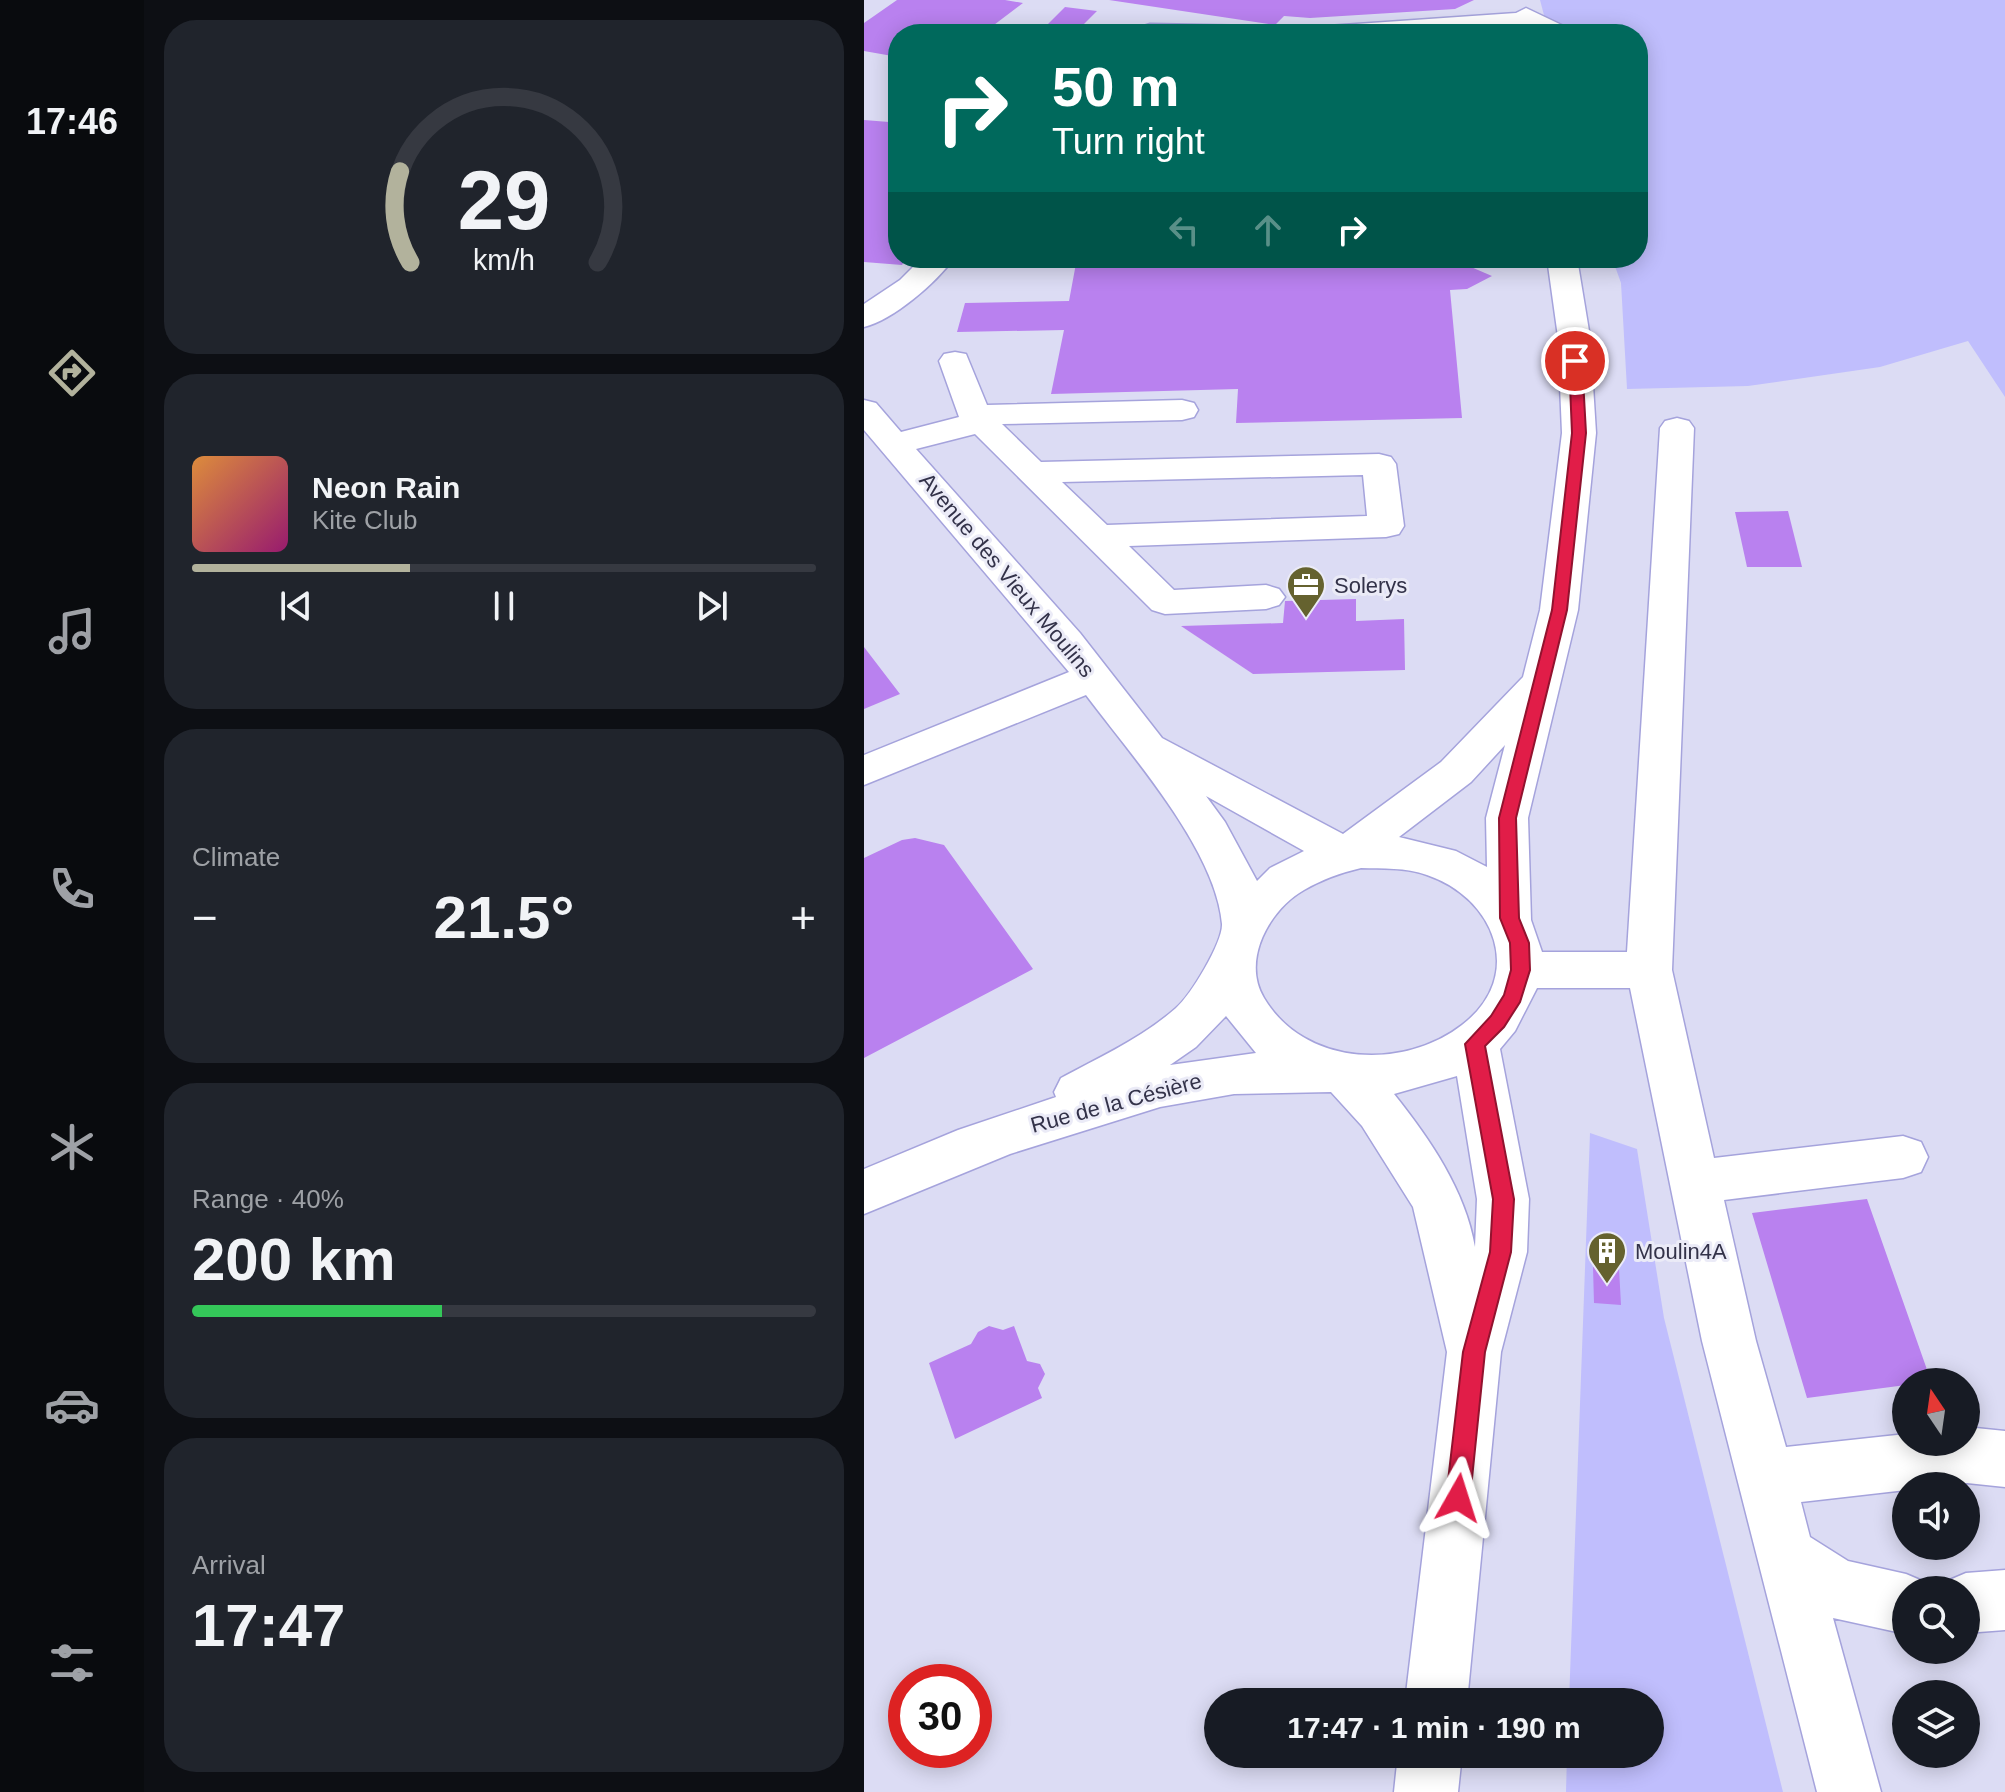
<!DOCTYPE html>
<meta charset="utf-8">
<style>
:root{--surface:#171b24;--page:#20242c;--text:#f1f3f6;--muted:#9ea1a6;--line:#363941;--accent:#b2b29c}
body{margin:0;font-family:Helvetica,sans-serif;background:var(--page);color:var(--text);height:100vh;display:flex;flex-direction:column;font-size:30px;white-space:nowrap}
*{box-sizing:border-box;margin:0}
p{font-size:26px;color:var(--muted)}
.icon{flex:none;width:44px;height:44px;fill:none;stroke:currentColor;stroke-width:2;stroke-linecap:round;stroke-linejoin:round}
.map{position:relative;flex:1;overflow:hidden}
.drawer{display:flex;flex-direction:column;gap:20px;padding:20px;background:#0d0f14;width:720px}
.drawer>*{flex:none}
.guide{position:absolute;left:24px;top:24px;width:760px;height:244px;border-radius:32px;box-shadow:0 4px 20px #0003;background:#00695c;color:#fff;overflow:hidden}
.needle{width:52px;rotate:347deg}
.controls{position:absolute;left:1028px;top:1368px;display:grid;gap:16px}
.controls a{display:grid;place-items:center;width:88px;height:88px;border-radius:50%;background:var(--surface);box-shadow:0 4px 20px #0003;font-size:40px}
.speed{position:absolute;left:24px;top:1664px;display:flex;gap:16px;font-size:40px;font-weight:700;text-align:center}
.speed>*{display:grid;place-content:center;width:104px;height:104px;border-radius:50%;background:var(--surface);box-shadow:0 4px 20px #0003;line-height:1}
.speed .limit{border:12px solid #d22;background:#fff;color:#111}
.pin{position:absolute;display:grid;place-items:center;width:68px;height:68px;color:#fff;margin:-34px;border:4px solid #fff;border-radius:50%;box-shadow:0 2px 8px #0007}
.me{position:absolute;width:88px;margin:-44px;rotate:6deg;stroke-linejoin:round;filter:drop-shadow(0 0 6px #0008)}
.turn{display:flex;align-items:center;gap:28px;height:168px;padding:0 32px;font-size:36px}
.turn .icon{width:104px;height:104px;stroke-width:2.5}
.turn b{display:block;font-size:56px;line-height:68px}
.lanes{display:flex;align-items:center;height:76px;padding:0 32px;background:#0003;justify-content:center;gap:40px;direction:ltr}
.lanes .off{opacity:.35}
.big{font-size:60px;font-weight:700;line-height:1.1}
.drawer .widget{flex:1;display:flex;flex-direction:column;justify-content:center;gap:12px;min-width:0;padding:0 28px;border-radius:32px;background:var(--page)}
.drawer .dial{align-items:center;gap:0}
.dial svg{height:208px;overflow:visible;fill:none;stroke:var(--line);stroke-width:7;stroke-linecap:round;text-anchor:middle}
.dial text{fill:var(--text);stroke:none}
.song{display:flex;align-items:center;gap:24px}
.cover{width:96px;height:96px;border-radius:12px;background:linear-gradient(135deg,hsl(30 70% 55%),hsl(320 70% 35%))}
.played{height:8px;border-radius:4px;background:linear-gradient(90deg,var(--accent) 35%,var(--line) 35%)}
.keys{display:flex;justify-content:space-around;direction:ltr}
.heat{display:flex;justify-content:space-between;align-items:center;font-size:44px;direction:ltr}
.charge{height:12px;border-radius:6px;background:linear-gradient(90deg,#34c759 40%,var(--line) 0)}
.trip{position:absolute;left:340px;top:1688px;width:460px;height:80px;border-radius:40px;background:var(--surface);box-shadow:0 4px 20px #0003;font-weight:700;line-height:80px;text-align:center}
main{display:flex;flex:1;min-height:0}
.menu{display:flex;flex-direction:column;width:144px;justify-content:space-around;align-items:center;background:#090b0e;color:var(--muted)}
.menu .icon{width:56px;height:56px}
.menu .current{color:var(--accent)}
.menu b{font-size:36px;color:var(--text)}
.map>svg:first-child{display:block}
</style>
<main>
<nav class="menu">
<b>17:46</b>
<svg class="icon current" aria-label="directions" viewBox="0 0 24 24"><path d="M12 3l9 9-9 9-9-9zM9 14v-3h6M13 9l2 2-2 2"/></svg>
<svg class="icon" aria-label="music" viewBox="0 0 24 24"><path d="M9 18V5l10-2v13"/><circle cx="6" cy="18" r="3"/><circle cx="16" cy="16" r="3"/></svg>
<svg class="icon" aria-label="phone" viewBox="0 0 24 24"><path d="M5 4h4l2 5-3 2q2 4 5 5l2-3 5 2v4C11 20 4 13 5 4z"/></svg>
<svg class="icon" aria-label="climate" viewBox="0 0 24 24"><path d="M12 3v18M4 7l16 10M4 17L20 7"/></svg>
<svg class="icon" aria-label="car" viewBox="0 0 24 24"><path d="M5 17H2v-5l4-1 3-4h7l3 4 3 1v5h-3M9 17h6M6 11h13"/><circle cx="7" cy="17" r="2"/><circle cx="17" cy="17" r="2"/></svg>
<svg class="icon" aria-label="filters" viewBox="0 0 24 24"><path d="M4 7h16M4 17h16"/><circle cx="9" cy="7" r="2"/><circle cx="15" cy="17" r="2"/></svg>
</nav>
<section class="drawer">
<div class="widget dial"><svg viewBox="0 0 100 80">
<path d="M14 69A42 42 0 1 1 86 69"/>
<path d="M14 69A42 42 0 0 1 10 34" stroke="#b2b29c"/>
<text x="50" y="56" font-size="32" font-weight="700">29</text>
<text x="50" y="72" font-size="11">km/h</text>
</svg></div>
<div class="widget">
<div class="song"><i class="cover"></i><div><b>Neon Rain</b><p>Kite Club</p></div></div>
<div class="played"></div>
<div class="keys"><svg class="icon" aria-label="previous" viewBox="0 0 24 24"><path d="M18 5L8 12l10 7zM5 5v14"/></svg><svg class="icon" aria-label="pause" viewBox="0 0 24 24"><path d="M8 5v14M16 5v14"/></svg><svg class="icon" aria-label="next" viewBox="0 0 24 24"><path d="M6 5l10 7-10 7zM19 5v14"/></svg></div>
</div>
<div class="widget"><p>Climate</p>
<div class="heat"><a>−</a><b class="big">21.5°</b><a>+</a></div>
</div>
<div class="widget"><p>Range · 40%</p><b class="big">200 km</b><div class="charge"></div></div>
<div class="widget"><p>Arrival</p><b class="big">17:47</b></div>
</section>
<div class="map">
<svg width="1141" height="1792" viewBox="0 0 1141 1792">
<rect width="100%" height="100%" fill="#dcdcf4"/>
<path fill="#c0befd" d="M 676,0 L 1141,0 L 1141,397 L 1104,341 L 1016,367 L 884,386 L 763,389 L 757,283 L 748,258 L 774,258 L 774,34 L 685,34 Z
M 726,1133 L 773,1149 L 800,1318 L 919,1792 L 702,1792 L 703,1754 L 786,1754 L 786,1702 L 705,1702 Z"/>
<path fill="#b981ef" d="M 33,0 L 141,0 L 159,3 L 118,34 L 34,34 L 34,57 L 0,51 L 0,23 Z
M 245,0 L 610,0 L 591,9 L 446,18 L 420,16 L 411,25 Z
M 201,7 L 233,11 L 210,34 L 166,34 L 171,29 L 178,30 Z
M 34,110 L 34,258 L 42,258 L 38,265 L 0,262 L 0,120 L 25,122 Z
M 213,258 L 405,258 L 405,267 L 414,264 L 611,258 L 600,264 L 628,276 L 603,289 L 586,290 L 598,418 L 372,423 L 374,389 L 187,394 L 200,330 L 93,332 L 101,303 L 205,301 Z
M 924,511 L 938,567 L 883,567 L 871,512 Z
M 492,599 L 492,621 L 540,619 L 541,670 L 389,674 L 317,626 L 419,623 L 421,601 Z
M 0,647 L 36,694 L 0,709 Z
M 51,838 L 80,845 L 169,969 L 0,1058 L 0,858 L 38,840 Z
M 1003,1199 L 1067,1381 L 1042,1382 L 1042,1385 L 943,1398 L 888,1213 Z
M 729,1267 L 755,1268 L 757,1305 L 730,1303 Z
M 125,1326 L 139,1330 L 150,1326 L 163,1361 L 176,1364 L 181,1374 L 174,1388 L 178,1398 L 91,1439 L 65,1363 L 107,1344 L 114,1332 Z"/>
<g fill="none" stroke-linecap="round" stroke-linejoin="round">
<defs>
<path id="minor" d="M 662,8 L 706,29 L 710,34 L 680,34 L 664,26 L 550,34 L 266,34 L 270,29 L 286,24 L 449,27 L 652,13 Z
M 58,258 L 90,258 C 72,283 29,320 0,327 L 0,304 L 36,280 Z
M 683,258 L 713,258 L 726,337 L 732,433 L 714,610 L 664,818 L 667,920 L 678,952 L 763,952 L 796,428 L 801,421 L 813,418 L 825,421 L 830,428 L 808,970 L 850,1158 L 1039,1136 L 1057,1142 L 1064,1157 L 1057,1172 L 1039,1178 L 860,1200 L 892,1341 L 922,1447 L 1042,1434 L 1042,1442 L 1102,1442 L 1102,1427 L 1141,1431 L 1141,1487 L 1103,1483 L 1042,1486 L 1042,1490 L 937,1502 L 946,1537 L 984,1561 L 1042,1574 L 1063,1583 L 1066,1590 L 1042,1590 L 1042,1634 L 969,1618 L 1017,1792 L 953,1792 L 838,1341 L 766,988 L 673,988 L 651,1031 L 636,1049 L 665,1199 L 663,1252 L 637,1352 L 603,1702 L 541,1702 L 583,1352 L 549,1207 L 498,1126 L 467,1092 L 370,1094 L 296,1107 L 146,1154 L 0,1214 L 0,1169 L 94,1130 L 192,1097 L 190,1092 L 197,1078 C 236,1057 278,1038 312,1008 C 327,995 359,942 358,924 C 352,850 267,755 222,695 L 0,785 L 0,755 L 205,672 L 0,430 L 0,400 L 12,403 L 37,432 L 95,417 L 75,361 L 80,354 L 91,352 L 102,354 L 123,405 L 318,400 L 330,403 L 334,410 L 330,417 L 318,420 L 138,424 L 177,462 L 515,454 L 527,457 L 532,464 L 540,526 L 535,534 L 522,537 L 265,546 L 310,590 L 402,585 L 415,589 L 421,597 L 415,605 L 402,609 L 301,614 L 288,610 L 111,434 L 52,449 L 216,633 L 298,738 L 479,834 L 577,762 L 659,677 L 676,610 L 698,433 L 694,337 ZM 499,475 L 503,516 L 243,525 L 198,482 ZM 641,745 L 622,818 L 623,867 L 592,851 L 535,837 L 607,782 ZM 342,796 L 440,851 L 406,868 L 393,881 L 361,822 ZM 497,868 C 519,869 541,867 563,875 C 631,898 662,976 598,1025 C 540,1070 441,1067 400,998 C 377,960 406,909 440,890 C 459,879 476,873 497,868 ZM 362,1016 L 392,1053 L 306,1065 L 332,1047 ZM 593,1076 L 613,1199 L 611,1247 C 601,1190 566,1139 530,1094 Z
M 1141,1570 L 1141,1630 L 1102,1633 L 1102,1590 L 1077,1590 L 1081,1582 L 1102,1573 Z
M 534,1754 L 598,1754 L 594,1792 L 530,1792 Z"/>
</defs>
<use href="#minor" stroke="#a5a3dc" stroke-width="3"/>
<use href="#minor" fill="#fff" fill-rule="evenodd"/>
</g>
<path fill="#e11d48" stroke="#92132f" stroke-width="2" d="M 711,357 L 718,361 L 722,433 L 703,610 L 652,818 L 655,918 L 665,943 L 666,970 L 656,1002 L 640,1027 L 621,1046 L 650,1199 L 647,1252 L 621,1352 L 606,1498 L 603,1506 L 594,1510 L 586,1506 L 582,1498 L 599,1352 L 626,1252 L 629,1199 L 601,1044 L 627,1016 L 640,995 L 647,970 L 646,943 L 636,918 L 635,818 L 688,610 L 708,433 L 705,361 Z"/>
<defs>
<symbol id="office-pin" viewBox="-11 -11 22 30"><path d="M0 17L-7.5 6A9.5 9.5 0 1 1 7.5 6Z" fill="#65622f" stroke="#ebebf7"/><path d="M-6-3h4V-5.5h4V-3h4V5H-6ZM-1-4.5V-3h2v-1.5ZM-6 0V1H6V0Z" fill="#fff"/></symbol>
<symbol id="building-pin" viewBox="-11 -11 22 30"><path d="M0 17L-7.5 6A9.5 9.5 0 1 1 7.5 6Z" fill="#65622f" stroke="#ebebf7"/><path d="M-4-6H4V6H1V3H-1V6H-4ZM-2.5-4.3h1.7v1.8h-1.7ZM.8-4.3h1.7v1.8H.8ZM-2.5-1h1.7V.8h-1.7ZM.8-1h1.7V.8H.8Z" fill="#fff"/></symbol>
</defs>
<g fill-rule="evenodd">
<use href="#office-pin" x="420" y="563" width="44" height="60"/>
<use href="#building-pin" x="721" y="1229" width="44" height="60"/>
</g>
<g text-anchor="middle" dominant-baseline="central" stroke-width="6" stroke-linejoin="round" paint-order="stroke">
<g font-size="22" fill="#333249" stroke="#ebebf7">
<text transform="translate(143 575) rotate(50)">Avenue des Vieux Moulins</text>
<text transform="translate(252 1103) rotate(-15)">Rue de la Césière</text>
</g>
<g font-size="22" fill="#333249" stroke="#ebebf7" text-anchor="start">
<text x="470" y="585">Solerys</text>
<text x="771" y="1251">Moulin4A</text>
</g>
</g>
</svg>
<div class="controls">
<a><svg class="needle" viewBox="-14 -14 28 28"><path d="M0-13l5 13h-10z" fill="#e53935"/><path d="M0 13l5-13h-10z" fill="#9ea1a6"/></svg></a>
<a><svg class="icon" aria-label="sound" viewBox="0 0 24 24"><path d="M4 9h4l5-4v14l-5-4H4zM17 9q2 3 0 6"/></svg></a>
<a><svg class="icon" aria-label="search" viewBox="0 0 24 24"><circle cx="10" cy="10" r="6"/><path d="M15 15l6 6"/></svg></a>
<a><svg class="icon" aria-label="layers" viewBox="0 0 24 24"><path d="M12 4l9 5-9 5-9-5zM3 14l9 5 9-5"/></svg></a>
</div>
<div class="speed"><div class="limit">30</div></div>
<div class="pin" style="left:711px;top:361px;background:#d93025"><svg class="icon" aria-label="arrive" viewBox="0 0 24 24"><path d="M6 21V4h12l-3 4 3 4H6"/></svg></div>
<svg class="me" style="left:594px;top:1498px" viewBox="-20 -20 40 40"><path d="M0-17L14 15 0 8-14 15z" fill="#e11d48" stroke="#fff" stroke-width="4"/></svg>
<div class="trip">17:47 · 1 min · 190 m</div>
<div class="guide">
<div class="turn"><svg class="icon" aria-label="right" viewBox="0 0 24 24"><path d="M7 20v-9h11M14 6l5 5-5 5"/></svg><div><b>50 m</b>Turn right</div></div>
<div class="lanes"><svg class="icon off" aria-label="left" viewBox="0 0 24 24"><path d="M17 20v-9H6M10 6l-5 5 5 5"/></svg><svg class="icon off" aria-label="ahead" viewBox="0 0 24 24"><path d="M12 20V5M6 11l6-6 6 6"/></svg><svg class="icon" aria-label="right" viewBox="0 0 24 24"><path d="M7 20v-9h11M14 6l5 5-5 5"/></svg></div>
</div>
</div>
</main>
